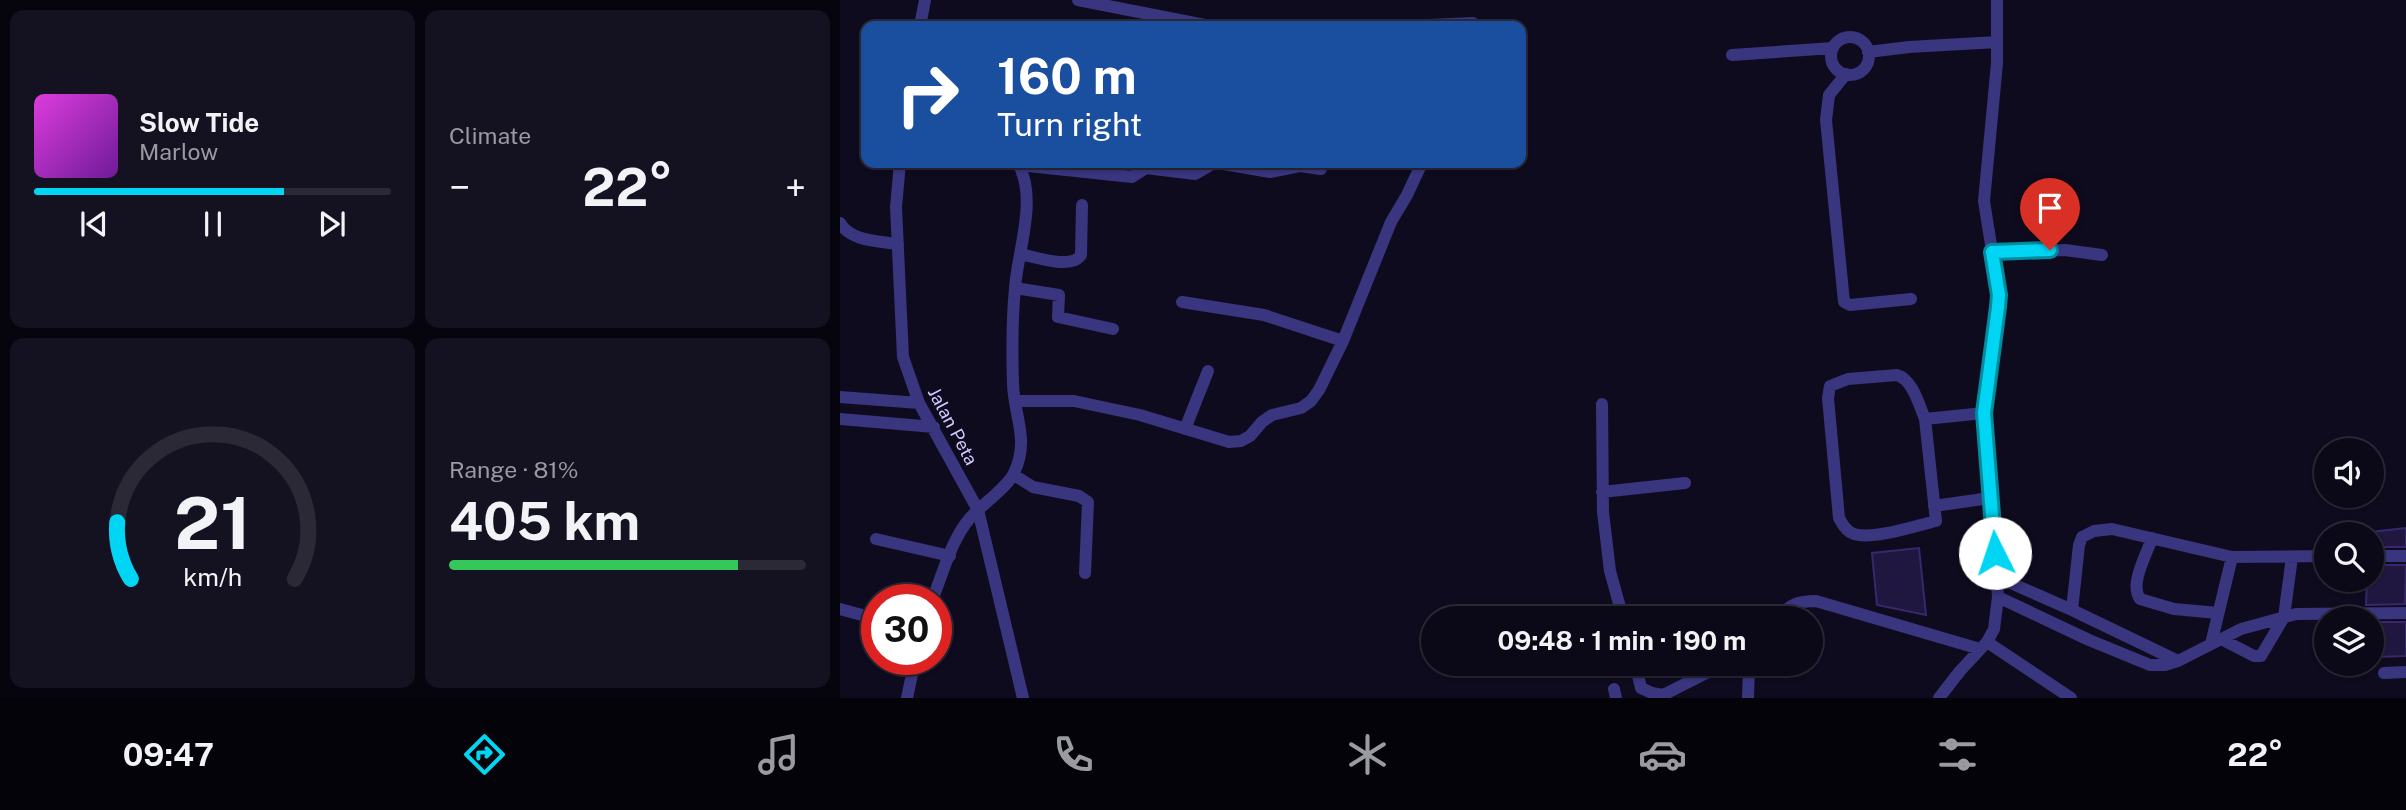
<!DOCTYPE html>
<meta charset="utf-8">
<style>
:root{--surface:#0b0817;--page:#141120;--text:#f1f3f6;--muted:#9a9aa1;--line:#2b2936;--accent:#00d6f4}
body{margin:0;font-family:"Public Sans",sans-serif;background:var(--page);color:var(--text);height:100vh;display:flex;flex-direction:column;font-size:26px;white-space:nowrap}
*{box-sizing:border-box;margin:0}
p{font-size:23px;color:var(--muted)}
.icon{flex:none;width:38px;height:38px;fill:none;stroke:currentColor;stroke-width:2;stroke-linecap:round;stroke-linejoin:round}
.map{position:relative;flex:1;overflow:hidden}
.panel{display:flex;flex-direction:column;gap:10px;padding:10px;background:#06040d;width:840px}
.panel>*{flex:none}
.banner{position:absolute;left:21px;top:21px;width:665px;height:147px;border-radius:14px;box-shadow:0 2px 5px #0004,0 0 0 2px var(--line);background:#1a4fa0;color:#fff;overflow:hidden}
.tools{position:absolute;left:1474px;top:438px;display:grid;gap:14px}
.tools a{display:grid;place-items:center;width:70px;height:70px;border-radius:50%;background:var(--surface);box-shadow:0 2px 5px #0004,0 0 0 2px var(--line);font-size:35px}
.speed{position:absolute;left:21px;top:584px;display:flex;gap:14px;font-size:35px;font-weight:700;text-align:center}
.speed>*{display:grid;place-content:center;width:91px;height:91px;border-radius:50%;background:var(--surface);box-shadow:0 2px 5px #0004,0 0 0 2px var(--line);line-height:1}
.speed .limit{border:10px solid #d22;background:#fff;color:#111}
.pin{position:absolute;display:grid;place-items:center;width:60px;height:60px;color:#fff;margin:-72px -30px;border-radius:50% 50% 50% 0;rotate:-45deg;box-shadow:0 0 7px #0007}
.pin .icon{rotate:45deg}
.me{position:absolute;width:77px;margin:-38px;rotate:356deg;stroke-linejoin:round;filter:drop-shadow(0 0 5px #0008)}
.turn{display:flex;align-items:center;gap:24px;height:147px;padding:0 21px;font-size:32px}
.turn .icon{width:91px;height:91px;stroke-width:2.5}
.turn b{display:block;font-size:49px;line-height:60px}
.big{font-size:52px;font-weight:700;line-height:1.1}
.panel .tile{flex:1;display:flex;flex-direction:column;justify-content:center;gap:10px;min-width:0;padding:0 24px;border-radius:14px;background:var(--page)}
.panel .dial{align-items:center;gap:0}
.dial svg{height:182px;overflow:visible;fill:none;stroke:var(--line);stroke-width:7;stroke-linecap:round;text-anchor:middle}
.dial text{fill:var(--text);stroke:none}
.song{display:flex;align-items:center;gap:21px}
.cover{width:84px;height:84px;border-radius:10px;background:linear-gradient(135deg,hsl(300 70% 55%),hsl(280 70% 35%))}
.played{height:7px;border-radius:4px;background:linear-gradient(90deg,var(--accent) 70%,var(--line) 70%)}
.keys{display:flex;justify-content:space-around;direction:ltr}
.heat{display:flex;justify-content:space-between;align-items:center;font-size:38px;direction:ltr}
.charge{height:10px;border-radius:5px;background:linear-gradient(90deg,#34c759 81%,var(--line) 0)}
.panel .tiles{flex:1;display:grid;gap:10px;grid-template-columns:repeat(2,1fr)}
.trip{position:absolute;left:581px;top:606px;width:402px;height:70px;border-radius:35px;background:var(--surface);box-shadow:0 2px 5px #0004,0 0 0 2px var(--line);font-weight:700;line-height:70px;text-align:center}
.dock{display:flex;height:112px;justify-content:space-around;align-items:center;background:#040309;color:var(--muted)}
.dock .icon{width:49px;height:49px}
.dock .on{color:var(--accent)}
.dock b{font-size:32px;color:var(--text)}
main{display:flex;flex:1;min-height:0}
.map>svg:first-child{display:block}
</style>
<main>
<section class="panel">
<div class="tiles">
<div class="tile">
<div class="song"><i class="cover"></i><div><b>Slow Tide</b><p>Marlow</p></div></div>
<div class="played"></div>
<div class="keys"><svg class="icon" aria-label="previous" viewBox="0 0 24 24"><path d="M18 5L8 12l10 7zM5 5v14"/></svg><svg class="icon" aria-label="pause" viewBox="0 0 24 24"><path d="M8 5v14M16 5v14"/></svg><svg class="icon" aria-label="next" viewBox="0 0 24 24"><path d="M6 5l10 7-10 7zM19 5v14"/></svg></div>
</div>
<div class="tile"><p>Climate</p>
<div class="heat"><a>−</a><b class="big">22°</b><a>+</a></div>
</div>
<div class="tile dial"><svg viewBox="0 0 100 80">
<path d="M14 69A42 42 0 1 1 86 69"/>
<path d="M14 69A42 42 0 0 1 8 44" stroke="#00d6f4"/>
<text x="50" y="56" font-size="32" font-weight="700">21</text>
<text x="50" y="72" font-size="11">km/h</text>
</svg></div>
<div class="tile"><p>Range · 81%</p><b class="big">405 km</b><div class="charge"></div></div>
</div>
</section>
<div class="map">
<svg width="1566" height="698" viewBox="0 0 1566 698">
<rect width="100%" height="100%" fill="#0f0b1f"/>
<path fill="#201740" stroke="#37286d" stroke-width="2" d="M 1566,528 L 1566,547 L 1531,547 L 1531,532 Z
M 1079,548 L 1086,615 L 1037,605 L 1032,553 Z
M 1531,565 L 1566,565 L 1565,604 L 1526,605 L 1527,579 L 1531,579 Z
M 1531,622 L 1566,622 L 1566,656 L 1536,657 L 1536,654 L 1531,653 Z"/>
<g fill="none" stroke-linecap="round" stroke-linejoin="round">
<path stroke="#39357f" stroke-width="12" d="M 238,0 L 370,26
M 80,26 L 85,0
M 568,26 L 633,23
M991 56a19 19 0 1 1 38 0a19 19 0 1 1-38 0Z
M 1028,52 L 1069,47 L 1157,42
M 892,55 L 993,48
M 1006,74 L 989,95 L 986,120 L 1004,302 L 1010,305 L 1071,299
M 60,163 L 56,207 L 63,357 L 79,403 L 138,510 L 183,698
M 378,163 L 430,172 L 460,166 L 481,169
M 179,165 L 292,177 L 306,168 L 355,174 L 374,163
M 0,223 C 10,241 38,241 58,244
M 1152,252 L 1225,250 L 1262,255
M 180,254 C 195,257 232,270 241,255 L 242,205
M 175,288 L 219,295 L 218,317 L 273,329
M 342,302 L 424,315 L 503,341
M 0,397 L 79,403
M 176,401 L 234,401 L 300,415 L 389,442 L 401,441 L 410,436 L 422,422 L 432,415 L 461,408 L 471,401 L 479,390 L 503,341 L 551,222 L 567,195 L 582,163
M 762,404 L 763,512 L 770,571 L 783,618
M 0,419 L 94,427
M 1085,419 C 1079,405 1073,380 1057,375 L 1008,379 L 990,386 L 988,398 L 999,518 C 1002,524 1007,532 1014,534 C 1033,540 1075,526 1096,521 L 1085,419 L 1144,413
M 345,429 L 368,371
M 174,475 L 193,487 L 239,496 L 248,502 L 245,573
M 762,492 L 845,483
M 1094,506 L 1150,498
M 1312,538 C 1307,554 1289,584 1300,599 L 1334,609 L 1378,613
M 36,539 L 110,556
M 1531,556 L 1566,556
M 1157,577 L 1232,610
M 1158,597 L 1249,640 L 1310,665 L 1325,665 L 1338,661 L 1401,629 L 1456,614 L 1566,613
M 92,600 C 103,574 111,540 130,518 C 141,505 167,488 174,473 C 190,439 174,417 173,384 C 172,353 172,319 175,288 C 178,248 198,200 178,163
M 0,609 L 37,619
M 939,618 C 949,604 959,601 976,601 L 1140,649
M 1381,639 L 1414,656 L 1421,656 L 1444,617 L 1452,557
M 1147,642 L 1231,698
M 1371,644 L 1392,557
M 1338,661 L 1232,610 L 1239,545 L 1242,537 L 1254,531 L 1272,529 L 1392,557 L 1486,556
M 795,663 L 801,688 L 812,693 L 823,695 L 886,663
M 1544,673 L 1566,672
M 774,689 L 776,698
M 67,698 L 75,660
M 908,698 L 909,663
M 1099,698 L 1120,671 L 1147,642 L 1154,629 L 1158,597 L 1144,413 L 1159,295 L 1144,201 L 1157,63 L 1157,0"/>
</g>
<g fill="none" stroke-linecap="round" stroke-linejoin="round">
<defs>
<path id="route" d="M 1155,553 L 1144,413 L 1158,307 L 1159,295 L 1152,252 L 1210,250"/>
</defs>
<use href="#route" stroke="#008b9f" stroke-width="18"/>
<use href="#route" stroke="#00d6f4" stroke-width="12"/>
</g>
<g text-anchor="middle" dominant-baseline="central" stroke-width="7" stroke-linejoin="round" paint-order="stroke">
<g font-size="18" fill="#d0c9ff" stroke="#0f0b1f">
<text transform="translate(113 426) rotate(62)">Jalan Peta</text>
</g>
</g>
</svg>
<div class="tools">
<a><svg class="icon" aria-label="sound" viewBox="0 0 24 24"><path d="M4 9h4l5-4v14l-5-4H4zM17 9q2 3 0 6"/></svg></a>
<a><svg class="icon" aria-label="search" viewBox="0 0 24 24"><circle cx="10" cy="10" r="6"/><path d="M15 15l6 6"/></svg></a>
<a><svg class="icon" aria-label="layers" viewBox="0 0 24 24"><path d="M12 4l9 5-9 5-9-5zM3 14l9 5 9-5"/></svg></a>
</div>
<div class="speed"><div class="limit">30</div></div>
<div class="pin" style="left:1210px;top:250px;background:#d93025"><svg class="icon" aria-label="arrive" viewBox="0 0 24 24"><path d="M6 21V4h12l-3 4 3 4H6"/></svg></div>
<svg class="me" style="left:1155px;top:553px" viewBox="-20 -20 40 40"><circle r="19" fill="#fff"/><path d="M0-13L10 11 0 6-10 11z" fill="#00d6f4"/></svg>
<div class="trip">09:48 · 1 min · 190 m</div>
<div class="banner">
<div class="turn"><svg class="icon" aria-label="right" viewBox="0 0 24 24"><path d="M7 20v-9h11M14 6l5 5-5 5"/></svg><div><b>160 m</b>Turn right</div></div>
</div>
</div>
</main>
<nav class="dock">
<b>09:47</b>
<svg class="icon on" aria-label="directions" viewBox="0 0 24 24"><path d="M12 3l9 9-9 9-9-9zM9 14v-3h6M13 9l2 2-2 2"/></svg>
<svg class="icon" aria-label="music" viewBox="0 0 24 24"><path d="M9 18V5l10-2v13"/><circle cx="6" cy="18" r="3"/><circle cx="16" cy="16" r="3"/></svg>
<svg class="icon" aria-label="phone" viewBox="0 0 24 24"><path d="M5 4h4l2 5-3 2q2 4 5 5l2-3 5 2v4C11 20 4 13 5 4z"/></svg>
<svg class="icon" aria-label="climate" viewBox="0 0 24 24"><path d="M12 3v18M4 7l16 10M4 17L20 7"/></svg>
<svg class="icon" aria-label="car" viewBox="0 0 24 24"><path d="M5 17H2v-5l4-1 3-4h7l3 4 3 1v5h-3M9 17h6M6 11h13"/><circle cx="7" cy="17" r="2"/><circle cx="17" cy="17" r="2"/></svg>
<svg class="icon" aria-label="filters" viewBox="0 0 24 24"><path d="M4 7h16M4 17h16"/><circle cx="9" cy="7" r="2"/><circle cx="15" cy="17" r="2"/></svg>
<b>22°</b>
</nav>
